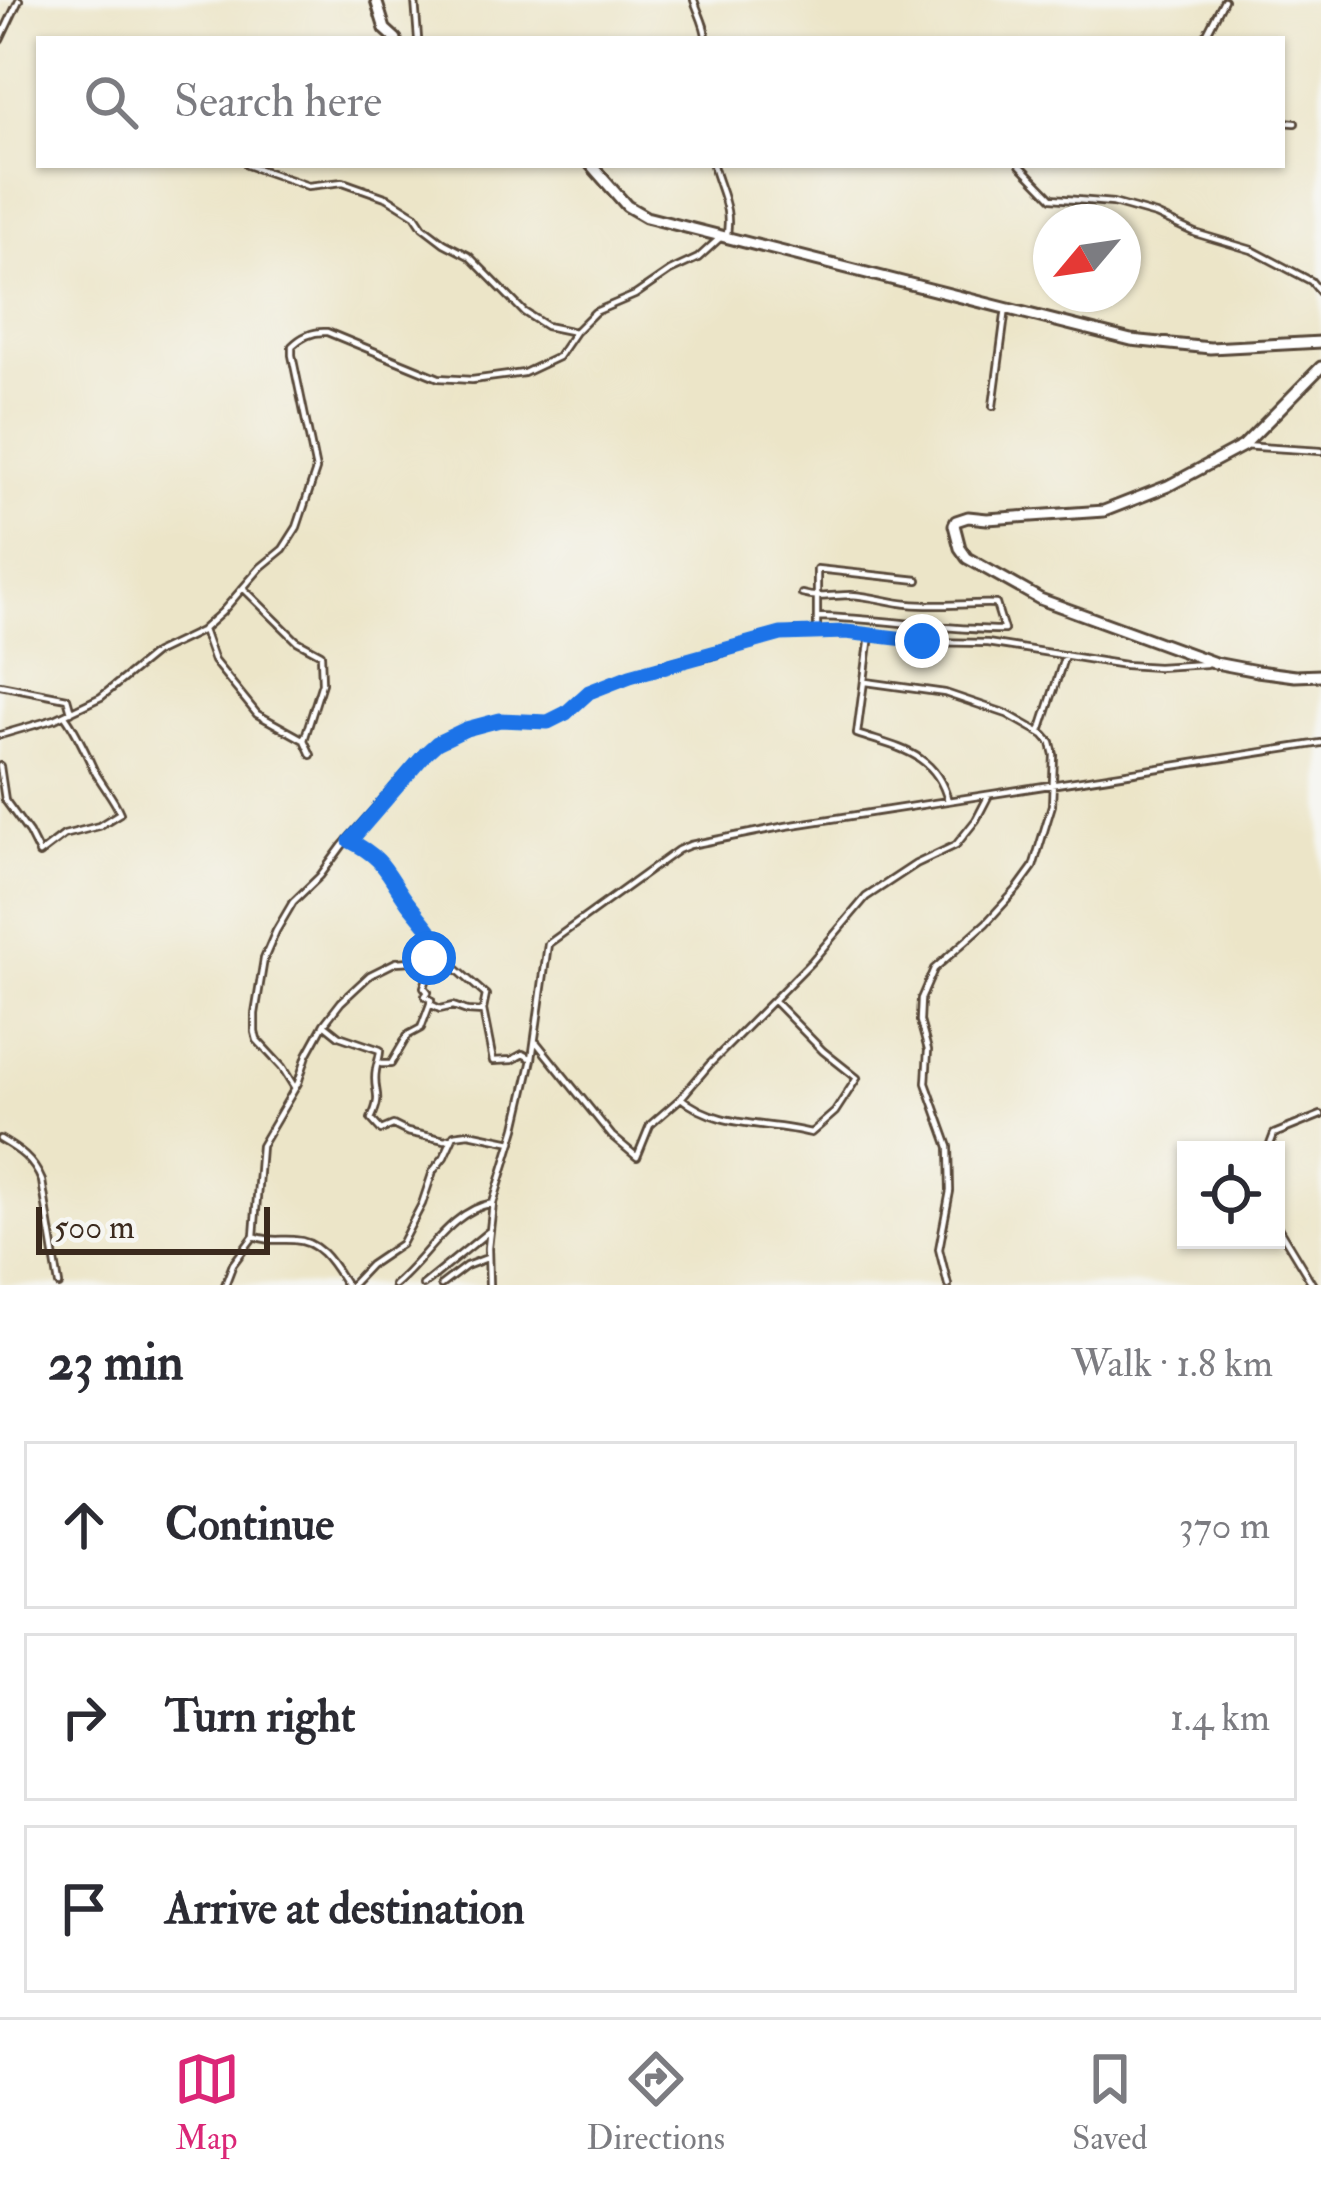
<!DOCTYPE html>
<meta charset="utf-8">
<style>
:root{--surface:#fff;--page:#f7f7f7;--text:#2b2b33;--muted:#7c7c81;--line:#e1e1e2;--accent:#db2777}
body{margin:0;font-family:"IM FELL Double Pica",serif;background:var(--page);color:var(--text)}
.controls{position:absolute;right:36px;bottom:36px;display:grid;overflow:hidden;border-radius:0px;box-shadow:0 3px 9px #0004}
.controls button{width:108px;height:108px;display:grid;place-items:center;padding:0;border:0;border-bottom:3px solid var(--line);background:var(--surface);color:var(--text);font:60px sans-serif}
.compass{position:absolute;left:1033px;top:204px;width:108px;height:108px;border-radius:50%;background:var(--surface);box-shadow:0 3px 9px #0004;rotate:241deg}
.scale{position:absolute;left:36px;bottom:30px;width:234px;box-sizing:border-box;padding-left:12px;border:6px solid #3b2a1e;border-top:0;font-size:33px;line-height:42px;white-space:nowrap;color:#3b2a1e;-webkit-text-stroke:9px #f6f6f2;paint-order:stroke}
.stop{position:absolute;width:36px;height:36px;margin:-27px;border:9px solid #1a73e8;border-radius:50%;background:#fff}
.stop.end{background:#1a73e8;border-color:#fff;box-shadow:0 3px 12px #0008}
.list{margin:0;padding:0;list-style:none}
h2{display:flex;justify-content:space-between;align-items:center;height:156px;margin:0;padding:0 48px;font-size:51px}
h2 small{font-size:39px;font-weight:400;color:var(--muted)}
.list li{display:grid;grid-template-columns:78px 1fr auto;gap:36px;align-items:center;box-sizing:border-box;height:168px;margin:0 24px 24px;padding:0 24px;border:3px solid var(--line);border-radius:0px}
.list b{display:block;font-size:45px;white-space:nowrap}
.list em{font-size:39px;font-style:normal;color:var(--muted)}
.icon{flex:none;width:66px;height:66px;fill:none;stroke:currentColor;stroke-width:2;stroke-linecap:round;stroke-linejoin:round}
.map{position:relative;flex:none;width:1321px;height:1285px;overflow:hidden}
.search{position:absolute;background:var(--surface);box-shadow:0 3px 9px #0004;left:36px;right:36px;top:36px;height:132px;display:flex;align-items:center;gap:30px;box-sizing:border-box;padding:0 42px;border-radius:0px;color:var(--muted);font-size:45px}
.sheet{height:732px;background:var(--surface)}
nav{display:flex;justify-content:space-around;align-items:center;box-sizing:border-box;height:168px;border-top:3px solid var(--line);background:var(--surface);font-size:33px;color:var(--muted)}
nav a{display:grid;justify-items:center;gap:6px}
nav .on{color:var(--accent)}
.map>svg:first-child{display:block}
.lines{fill:none;stroke-linecap:round;stroke-linejoin:round}
.street-casing{stroke:#564638;stroke-width:10}
.secondary-casing{stroke:#564638;stroke-width:15}
.street{stroke:#fff;stroke-width:4.5}
.secondary{stroke:#fff;stroke-width:9}
.route{stroke:#1a73e8;stroke-width:15}
</style>
<div class="map">
<svg width="1321" height="1285" viewBox="0 0 1321 1285">
<rect width="100%" height="100%" fill="#f6f6f2"/>
<filter id="ink" filterUnits="userSpaceOnUse"><feTurbulence type="fractalNoise" baseFrequency=".00833" numOctaves="2"/><feDisplacementMap in="SourceGraphic" scale="24" xChannelSelector="R" yChannelSelector="G"/><feConvolveMatrix kernelMatrix="1 2 1 2 8 2 1 2 1" color-interpolation-filters="sRGB"/></filter>
<filter id="wash" filterUnits="userSpaceOnUse"><feTurbulence type="fractalNoise" baseFrequency=".004" numOctaves="4" result="noise"/><feDisplacementMap in="SourceGraphic" scale="48" xChannelSelector="R" yChannelSelector="G"/><feGaussianBlur stdDeviation="2.7" result="paint"/><feColorMatrix in="noise" values="0 0 0 0 0 0 0 0 0 0 0 0 0 0 0 0 0 1.4 0 .05"/><feComposite in="paint" operator="in"/></filter>
<g filter="url(#wash)">
<rect width="100%" height="100%" fill="#ece5c8"/>
</g>
<g filter="url(#ink)">
<g class="lines">
<defs>
<path id="street" d="M 415,0 L 418,39
M 694,0 C 698,12 707,29 706,39
M 1204,39 L 1224,0
M 0,40 L 19,0
M 1282,122 L 1295,123
M 247,165 L 308,186 L 343,182 L 388,198 L 415,215 L 423,227 L 444,243 L 469,256 L 524,312 L 546,326 L 575,332
M 713,165 C 720,192 733,210 726,239
M 1020,165 L 1052,198 L 1113,203 L 1156,215 L 1195,233 L 1252,250 L 1311,281 L 1321,293
M 993,406 L 1006,308
M 1243,446 L 1321,451
M 243,588 L 297,641 L 321,654 L 322,683 L 304,740 L 311,755
M 802,594 C 819,599 834,595 851,595 C 871,596 889,602 908,604 C 938,607 967,603 996,604 L 1004,630 C 941,630 880,618 817,617
M 203,630 L 214,661 L 257,714 L 304,740
M 817,632 L 817,569 L 918,580
M 870,635 L 857,734 C 897,748 936,752 948,801
M 866,682 L 945,693 L 1007,714 L 1044,735 L 1051,743 L 1054,755 L 1052,805 L 1033,867 L 1017,889 L 986,923 L 934,969 L 921,999 L 920,1021 L 928,1050 L 926,1083 L 949,1147 L 950,1191 L 939,1249 L 948,1285
M 0,685 L 67,698 L 71,712
M 1041,729 L 1065,655
M 0,735 L 55,719 L 101,697 L 155,653 L 201,631 L 222,612 L 261,567 L 283,549 L 297,527 L 316,470 L 292,355 L 292,346 C 302,336 313,331 327,332 L 439,378 L 472,380 L 524,373 L 558,357 L 575,332 L 595,312 L 635,295 L 670,271 L 698,258 L 721,237
M 0,766 L 5,800 L 29,833 L 39,853
M 349,841 C 386,859 387,873 408,903 C 423,922 437,936 445,959
M 39,854 L 64,835 L 99,826 L 120,813 C 114,798 102,785 94,770 C 85,751 78,734 66,717
M 430,1004 L 431,1000 L 425,996 L 428,992 L 424,987 L 429,973 L 439,961
M 324,1024 L 339,1036 L 380,1050 C 380,1057 377,1063 376,1070 C 372,1093 384,1092 371,1119 L 381,1130 L 393,1125 L 407,1132 L 445,1140 L 451,1138
M 537,1043 L 612,1136 L 637,1157 L 650,1125 L 681,1098 L 709,1065 L 812,961 L 866,897 L 916,864 L 956,845 L 976,820 L 989,795
M 381,1064 L 391,1064 L 408,1035 L 421,1028 L 430,1004 L 440,1009 L 453,1006 L 467,1011 L 483,1012
M 295,1088 L 282,1067 L 257,1040 L 255,1032 L 255,1014 L 264,959 L 276,931 L 293,902 L 320,876 L 342,846 L 415,764 L 437,743 L 454,734 L 500,720 L 548,722 L 566,713 L 589,693 L 630,676 L 675,662 L 710,656 L 763,638 L 795,632 L 846,632 L 921,642 L 987,643 L 1125,665 L 1158,667 L 1206,664
M 681,1098 C 718,1129 767,1121 811,1133 L 835,1112 L 857,1078 L 823,1051 L 774,1001
M 0,1139 C 19,1150 33,1159 42,1181 L 59,1285
M 1268,1150 L 1274,1134 L 1321,1115
M 1276,1224 L 1313,1285
M 254,1236 C 269,1242 279,1239 294,1240 C 321,1241 333,1265 346,1285
M 225,1285 L 233,1264 L 254,1236 L 261,1146 L 298,1083 L 307,1055 L 324,1024 L 341,1002 L 370,975 L 396,962 L 445,959 L 486,995 L 483,1010 L 493,1061 L 512,1060 L 523,1054 L 532,1059
M 351,1285 L 370,1265 L 401,1244 L 422,1204 L 433,1171 L 444,1157 L 454,1135 L 469,1133 L 512,1142
M 394,1285 C 427,1258 449,1211 493,1203
M 423,1285 L 488,1232
M 441,1285 L 466,1266 L 487,1258
M 489,1285 L 488,1248 L 493,1203 L 516,1128 L 532,1059 L 548,944 L 678,850 L 690,845 L 786,826 L 1321,743"/>
<path id="secondary" d="M 376,0 L 385,29 L 396,39
M 591,165 L 627,206 L 646,217 L 1131,340 L 1210,348 L 1321,342
M 1321,367 L 1243,446 L 1168,486 L 1104,511 L 987,519 L 968,517 L 956,521 L 954,525 L 960,548 L 967,558 L 1040,599 L 1215,663 L 1257,671 L 1295,676 L 1321,675"/>
</defs>
<!-- street casing -->
<use href="#street" class="street-casing"/>
<!-- secondary casing -->
<use href="#secondary" class="secondary-casing"/>
<!-- street -->
<use href="#street" class="street"/>
<!-- secondary -->
<use href="#secondary" class="secondary"/>
</g>
</g>
<g class="lines" filter="url(#ink)">
<!-- route -->
<path class="route" d="M 429,958 L 446,959 C 437,936 423,922 408,903 C 386,873 386,859 350,841 L 426,753 L 437,743 L 466,729 L 500,720 L 548,722 L 566,713 L 589,692 L 630,676 L 781,634 L 846,632 L 922,641"/>
</g>
</svg>
<div class="controls">
<button><svg class="icon" aria-label="locate" viewBox="0 0 24 24"><circle cx="12" cy="12" r="6"/><path d="M12 2v4M12 18v4M2 12h4M18 12h4"/></svg></button>
</div>
<svg class="compass" viewBox="-18 -18 36 36"><path d="M0-13l5 13h-10z" fill="#e53935"/><path d="M0 13l5-13h-10z" fill="#7c7c81"/></svg>
<div class="scale">500 m</div>
<div class="stop" style="left:429px;top:958px"></div>
<div class="stop end" style="left:922px;top:641px"></div>
<div class="search"><svg class="icon" aria-label="search" viewBox="0 0 24 24"><circle cx="10" cy="10" r="6"/><path d="M15 15l6 6"/></svg>Search here</div>
</div>
<section class="sheet">
<h2>23 min<small>Walk · 1.8 km</small></h2>
<ul class="list">
<li><svg class="icon" aria-label="ahead" viewBox="0 0 24 24"><path d="M12 20V5M6 11l6-6 6 6"/></svg><div><b>Continue</b></div><em>370 m</em></li>
<li><svg class="icon" aria-label="right" viewBox="0 0 24 24"><path d="M7 20v-9h11M14 6l5 5-5 5"/></svg><div><b>Turn right</b></div><em>1.4 km</em></li>
<li><svg class="icon" aria-label="arrive" viewBox="0 0 24 24"><path d="M6 21V4h12l-3 4 3 4H6"/></svg><div><b>Arrive at destination</b></div></li>
</ul>
</section>
<nav>
<a class="on"><svg class="icon" aria-label="map" viewBox="0 0 24 24"><path d="M3 6l6-2 6 2 6-2v14l-6 2-6-2-6 2zM9 4v14M15 6v14"/></svg>Map</a>
<a><svg class="icon" aria-label="directions" viewBox="0 0 24 24"><path d="M12 3l9 9-9 9-9-9zM9 14v-3h6M13 9l2 2-2 2"/></svg>Directions</a>
<a><svg class="icon" aria-label="saved" viewBox="0 0 24 24"><path d="M7 4h10v16l-5-4-5 4z"/></svg>Saved</a>
</nav>
